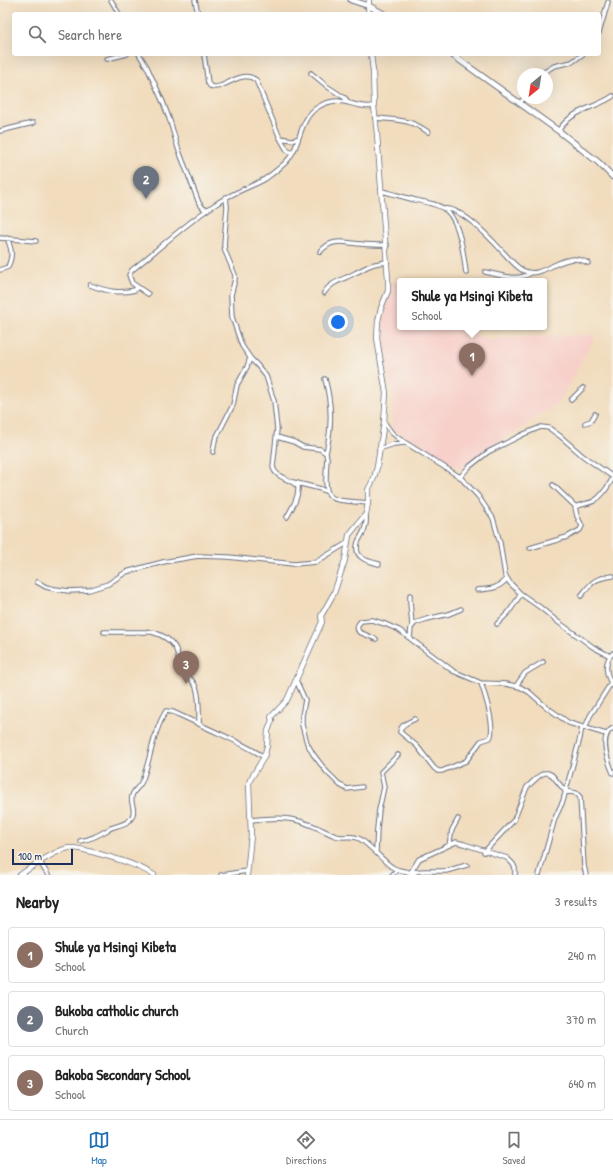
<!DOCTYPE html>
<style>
:root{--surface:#fff;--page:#f2f2f2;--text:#222;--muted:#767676;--line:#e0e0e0;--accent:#1f6fb2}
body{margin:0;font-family:"Patrick Hand",sans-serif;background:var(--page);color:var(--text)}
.compass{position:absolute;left:517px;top:68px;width:36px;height:36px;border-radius:50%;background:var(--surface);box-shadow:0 4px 16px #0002;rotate:210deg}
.scale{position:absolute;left:12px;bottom:10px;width:61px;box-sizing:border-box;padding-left:4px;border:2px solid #1b2f5e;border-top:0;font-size:11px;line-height:14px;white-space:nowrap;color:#1b2f5e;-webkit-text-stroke:3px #f7f3e8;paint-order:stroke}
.you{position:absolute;left:338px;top:322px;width:14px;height:14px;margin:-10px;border:3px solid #fff;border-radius:50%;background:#1a73e8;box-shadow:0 0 0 6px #1a73e833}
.badge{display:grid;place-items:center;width:26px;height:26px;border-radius:50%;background:var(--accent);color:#fff;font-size:13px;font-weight:700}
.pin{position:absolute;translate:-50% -33px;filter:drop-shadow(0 1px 2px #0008)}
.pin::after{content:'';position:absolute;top:21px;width:14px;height:12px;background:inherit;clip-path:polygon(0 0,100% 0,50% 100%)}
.popup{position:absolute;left:397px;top:278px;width:150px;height:52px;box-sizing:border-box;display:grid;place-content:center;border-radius:4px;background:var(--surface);filter:drop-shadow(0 1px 3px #0005);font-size:13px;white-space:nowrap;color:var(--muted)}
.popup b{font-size:15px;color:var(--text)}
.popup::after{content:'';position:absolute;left:50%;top:100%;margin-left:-8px;border:8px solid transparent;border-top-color:var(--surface)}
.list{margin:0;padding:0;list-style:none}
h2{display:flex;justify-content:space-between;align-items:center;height:52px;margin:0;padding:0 16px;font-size:17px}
h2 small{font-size:13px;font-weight:400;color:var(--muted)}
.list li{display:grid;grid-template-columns:26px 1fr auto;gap:12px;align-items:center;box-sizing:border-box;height:56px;margin:0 8px 8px;padding:0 8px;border:1px solid var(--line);border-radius:4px}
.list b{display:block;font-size:15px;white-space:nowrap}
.list p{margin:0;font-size:13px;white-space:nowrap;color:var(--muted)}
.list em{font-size:13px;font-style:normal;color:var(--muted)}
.icon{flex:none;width:22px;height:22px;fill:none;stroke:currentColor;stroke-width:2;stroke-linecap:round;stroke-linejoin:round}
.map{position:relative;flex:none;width:613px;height:875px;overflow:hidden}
.search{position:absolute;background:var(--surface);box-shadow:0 4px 16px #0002;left:12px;right:12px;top:12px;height:44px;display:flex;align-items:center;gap:10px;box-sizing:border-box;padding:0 14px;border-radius:4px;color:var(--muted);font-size:15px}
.sheet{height:244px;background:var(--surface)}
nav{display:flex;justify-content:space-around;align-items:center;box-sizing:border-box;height:56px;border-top:1px solid var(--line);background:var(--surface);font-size:11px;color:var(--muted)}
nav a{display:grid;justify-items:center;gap:2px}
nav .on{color:var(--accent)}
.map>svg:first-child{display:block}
.built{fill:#f7d0ca}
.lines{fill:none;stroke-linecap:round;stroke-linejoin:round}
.minor-casing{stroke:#666c7f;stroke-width:5.5}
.tertiary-casing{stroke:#666c7f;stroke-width:6}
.secondary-casing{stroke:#666c7f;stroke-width:7}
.minor{stroke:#fff;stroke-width:3.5}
.tertiary{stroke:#fff;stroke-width:4.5}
.secondary{stroke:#fff;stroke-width:5}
</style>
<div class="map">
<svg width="613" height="875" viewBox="0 0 613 875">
<rect width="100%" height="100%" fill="#f7f3e8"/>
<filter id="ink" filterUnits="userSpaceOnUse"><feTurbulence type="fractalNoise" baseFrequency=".025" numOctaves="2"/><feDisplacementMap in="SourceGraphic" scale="8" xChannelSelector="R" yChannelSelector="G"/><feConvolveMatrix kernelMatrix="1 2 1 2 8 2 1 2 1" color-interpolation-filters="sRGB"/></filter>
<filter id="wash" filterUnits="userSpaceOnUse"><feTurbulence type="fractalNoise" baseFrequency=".012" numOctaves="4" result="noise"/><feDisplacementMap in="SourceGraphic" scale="16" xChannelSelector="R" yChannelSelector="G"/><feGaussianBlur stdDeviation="0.9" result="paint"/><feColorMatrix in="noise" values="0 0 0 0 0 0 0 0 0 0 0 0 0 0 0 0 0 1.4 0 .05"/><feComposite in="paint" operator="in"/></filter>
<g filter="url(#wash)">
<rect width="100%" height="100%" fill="#f1dcbd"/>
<!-- built -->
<path class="built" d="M 391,282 L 400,282 L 400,327 L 463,327 L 487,340 L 517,337 L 596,335 L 558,403 L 461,468 L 392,430 L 393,396 L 383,358 L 383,319 L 387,301 L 393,295 Z"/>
</g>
<g filter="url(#ink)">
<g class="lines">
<defs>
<path id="minor" d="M 111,0 L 119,14
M 195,0 L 198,14
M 599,33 L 608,2
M 139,54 L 147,67 L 163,102 L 170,121 L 178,148 L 199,203 L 204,209 L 208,209
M 204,54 L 208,83 L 210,86 C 224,92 239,68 256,80 L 280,138 L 287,150 L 292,153
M 107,59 L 127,54
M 311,73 L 328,87 L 345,98 L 348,102
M 541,74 L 554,66 L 572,62 L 583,54
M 520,103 L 524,98
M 375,118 C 397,120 410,119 428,132
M 0,131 L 33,123
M 558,131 C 563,124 569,118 576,114 C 588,107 602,104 613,96
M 280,138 L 292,140 L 297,139
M 382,191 C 393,194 404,197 415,200 C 425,202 439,204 447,211 C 460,223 464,256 466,273
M 226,197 L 227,207 L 224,245 L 225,251 L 235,275 L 235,279 L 231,295 L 232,317 L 242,346 L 251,359 L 257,365 L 266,376 L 274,401 L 277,429 L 273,467 C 276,479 291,478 298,487 C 299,497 292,508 287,517
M 444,209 C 460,206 492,240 502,251 C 509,258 514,265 522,270 C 540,280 555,259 574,259 C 579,259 584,261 588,263
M 0,238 L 36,241
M 320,252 C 332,237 345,243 361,244 C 370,245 378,245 387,245
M 0,270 L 8,267 C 13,255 12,250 7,238
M 485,272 C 501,275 516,282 531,273
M 90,285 C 106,291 119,294 135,290 L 137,287
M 324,293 C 330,282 345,279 355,273 C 360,271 364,268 369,266 C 375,263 381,263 387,262
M 148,294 L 132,283 L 129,275 L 132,270 C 160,248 186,223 216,204 C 231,193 249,188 265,179 C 272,174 280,168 286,162 C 301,148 298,119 318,107 C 342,92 353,110 374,106
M 325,379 C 332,405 332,426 326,453
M 571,400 L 583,388
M 384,422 L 392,433 L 398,438 L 460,477 L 478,496 L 493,518 L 500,543 L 505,575 L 510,583 L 521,594 L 541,608 L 558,622 L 582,639 L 593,647 L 610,656
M 585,423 L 591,421 L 595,414
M 277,437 L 294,442 L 303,447 L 320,449 L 326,453 L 327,458 C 324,504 325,499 368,503
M 379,449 L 394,444 L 405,443
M 213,452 L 215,440 L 233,405 L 237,385 L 247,367 L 250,358
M 460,477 L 469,467 L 488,452 L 524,434 L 541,427 L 549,428 L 560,436 L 583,456 L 613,477
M 293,482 L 321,489 L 327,492
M 553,485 L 576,507
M 366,514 C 366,519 367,523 365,527 C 364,533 360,537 358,542 C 353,558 367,561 379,564
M 530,548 L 567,537 L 580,530 L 582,526 L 577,516 L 575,507 C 581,504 588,504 594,501 C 603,496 608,486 613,478
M 37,582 L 46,587 L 55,589 L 69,591 L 89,590 L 108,584 L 126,572 L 163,562 L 198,556 L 228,557 L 294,564 L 316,562 L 347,543
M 477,590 C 490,589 498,589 507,579
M 410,595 L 410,602 L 412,625
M 581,596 C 593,581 593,579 613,576
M 497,624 L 509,612 L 521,594
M 104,632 L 152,632 C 163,635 173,641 177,652 C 178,656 178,660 180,664 C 183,673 192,678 196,687 C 200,698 199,712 199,724 C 221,735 243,743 264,757
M 410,638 L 411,628 L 415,623 L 427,619 L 449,614 L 461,609
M 376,639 L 359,632 C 356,628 358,624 361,621 L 372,620 L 385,624 L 399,630 L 453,671 L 481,683 L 506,684 L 520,687 L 529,692 L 545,706 L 569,723 L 606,734
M 613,653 C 603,662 606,676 613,686
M 296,680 L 305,700 L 302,716 L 302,725 L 307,743 L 313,754 L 326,771 L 340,785 L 347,789 L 362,787
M 516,686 L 525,673 L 543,662
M 415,719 C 409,722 401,724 400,732 L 417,746 L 434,768 L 438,771 L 442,771 L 466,761 L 481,741 L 490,738 C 496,727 485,695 481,683
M 585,728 L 590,716 L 613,680
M 613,728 C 598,736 608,761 613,773
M 251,820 C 270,818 289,816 308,824 C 318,827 327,833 336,836 C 345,839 352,834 360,839 C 372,847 381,859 392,867 C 399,872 408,870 415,875
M 80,841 C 93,839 100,834 111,828 C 118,825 131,824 133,814 C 135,808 130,802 132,796 C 133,790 140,787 142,781 C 151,758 153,732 166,711 L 173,712 L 199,724
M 449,845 L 452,830 L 458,819
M 376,852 L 377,829 L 379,810 L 384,787 L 381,772 L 398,755
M 484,852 L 514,820 L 527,787 L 539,776 L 544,773 L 548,773 L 552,775 L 565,791 L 576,793 L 580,797 L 584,866 L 586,875
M 40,862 L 48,875
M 411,872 L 419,859 L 456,842 L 464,844 L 507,858 L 513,864 L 515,868 L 515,875
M 411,872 L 425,871 L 446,871 L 467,865
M 221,875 L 247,871
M 392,875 L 397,870
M 539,875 L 555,818 L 563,801 L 580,738 L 582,727"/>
<path id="tertiary" d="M 368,14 L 369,0
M 20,875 C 30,868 58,849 69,848 C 78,847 88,851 96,853 C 117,859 136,864 154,875
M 247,875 L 251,835 L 249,784 L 250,780 L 264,757 L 267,746 L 268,731 L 272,720 L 271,717 L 287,700 L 322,622 L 321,616 L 334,593 L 345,560 L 349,535 L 366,514 L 368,503 L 368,490 L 374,478 L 377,467 L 384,422 L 386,393 L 379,351 L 377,338 L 378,321 L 381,308 L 388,291 L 388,279 L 377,134 L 374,106 L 373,71 L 371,54"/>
<path id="secondary" d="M 351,0 L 369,6 L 384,14
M 451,54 L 560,132 L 598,162 L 613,177"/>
</defs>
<!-- minor casing -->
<use href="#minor" class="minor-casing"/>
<!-- tertiary casing -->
<use href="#tertiary" class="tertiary-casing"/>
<!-- secondary casing -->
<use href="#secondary" class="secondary-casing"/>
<!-- minor -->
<use href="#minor" class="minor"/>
<!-- tertiary -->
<use href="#tertiary" class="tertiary"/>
<!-- secondary -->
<use href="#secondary" class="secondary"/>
</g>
</g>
</svg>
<svg class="compass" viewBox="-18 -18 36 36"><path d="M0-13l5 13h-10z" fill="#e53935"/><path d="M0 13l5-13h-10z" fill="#767676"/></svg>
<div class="scale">100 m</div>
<div class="you"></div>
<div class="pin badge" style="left:472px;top:376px;background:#8d6e63">1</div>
<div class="popup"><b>Shule ya Msingi Kibeta</b>School</div>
<div class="pin badge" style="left:146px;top:199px;background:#6b7280">2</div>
<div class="pin badge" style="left:186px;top:684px;background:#8d6e63">3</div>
<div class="search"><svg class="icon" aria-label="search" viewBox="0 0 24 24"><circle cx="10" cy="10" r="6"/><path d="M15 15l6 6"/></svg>Search here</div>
</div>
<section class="sheet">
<h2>Nearby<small>3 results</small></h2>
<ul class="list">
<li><span class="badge" style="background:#8d6e63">1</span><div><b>Shule ya Msingi Kibeta</b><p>School</p></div><em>240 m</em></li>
<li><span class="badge" style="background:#6b7280">2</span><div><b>Bukoba catholic church</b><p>Church</p></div><em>370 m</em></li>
<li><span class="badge" style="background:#8d6e63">3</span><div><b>Bakoba Secondary School</b><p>School</p></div><em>640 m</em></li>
</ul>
</section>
<nav>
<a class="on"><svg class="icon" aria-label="map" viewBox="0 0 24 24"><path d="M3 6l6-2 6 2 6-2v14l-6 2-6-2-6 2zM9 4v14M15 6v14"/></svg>Map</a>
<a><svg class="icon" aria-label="directions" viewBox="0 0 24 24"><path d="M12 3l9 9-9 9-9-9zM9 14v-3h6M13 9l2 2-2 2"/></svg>Directions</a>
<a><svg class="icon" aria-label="saved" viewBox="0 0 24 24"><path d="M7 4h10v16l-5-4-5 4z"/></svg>Saved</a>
</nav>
